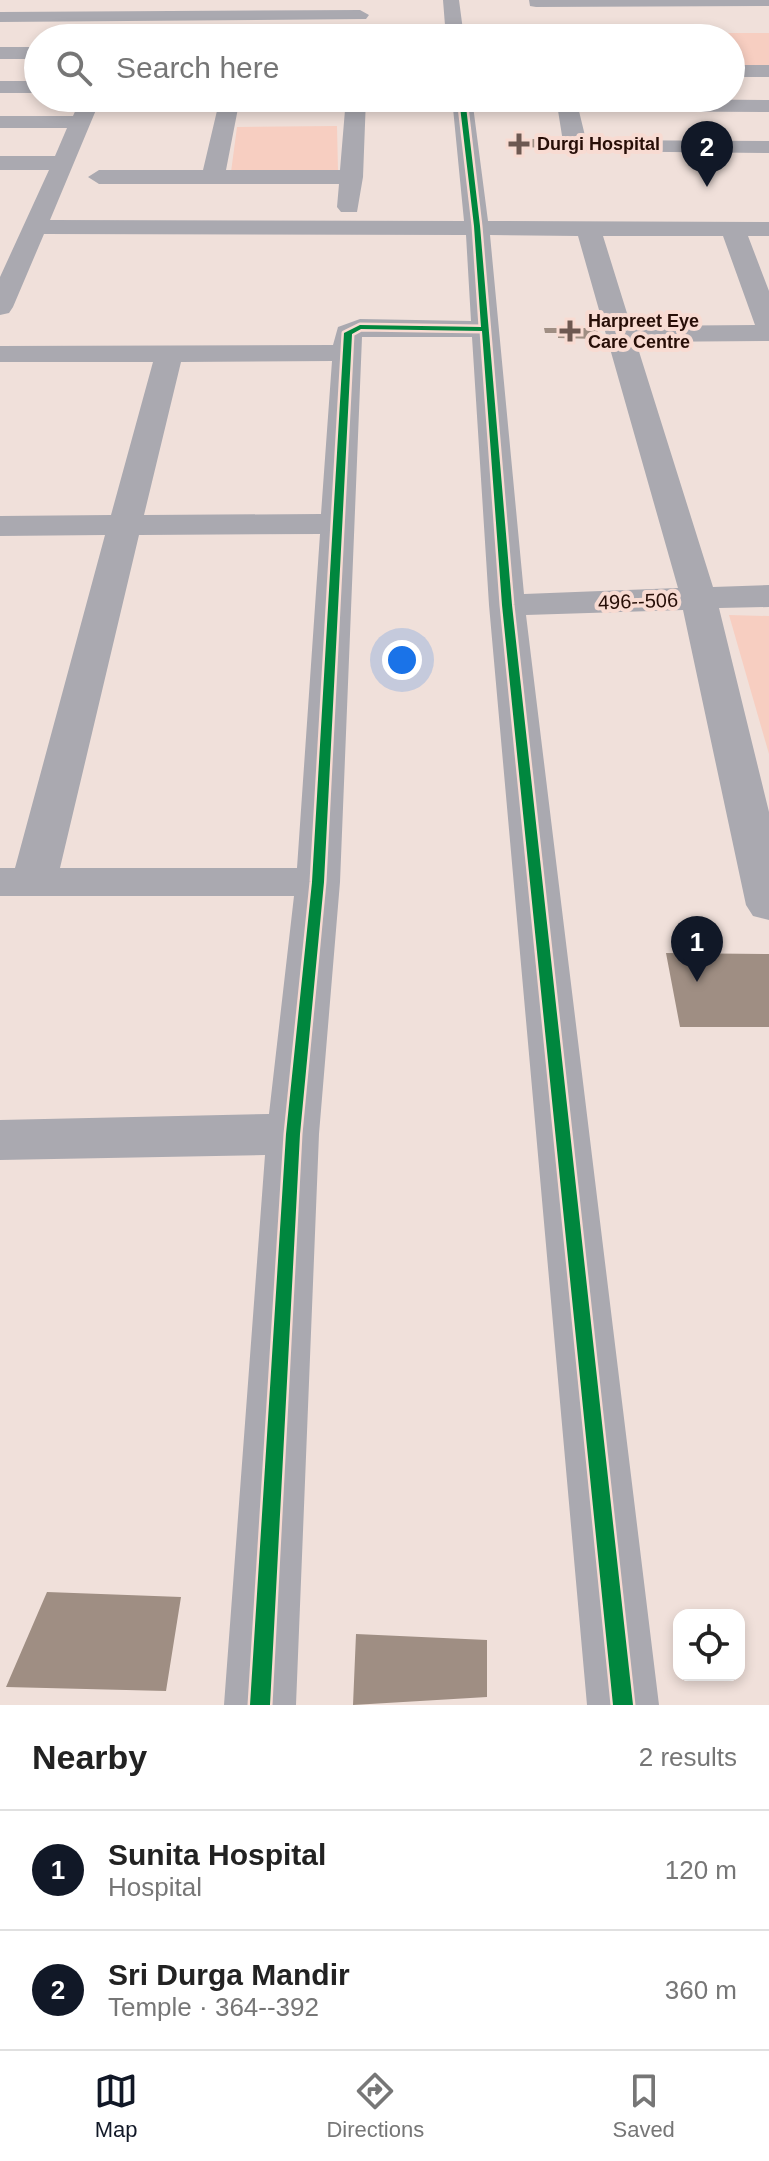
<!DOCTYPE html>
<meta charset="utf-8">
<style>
:root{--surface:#fff;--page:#f6f6f6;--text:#222;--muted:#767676;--line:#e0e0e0;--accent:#111827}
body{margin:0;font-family:Helvetica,sans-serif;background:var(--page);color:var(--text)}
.controls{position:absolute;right:24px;bottom:24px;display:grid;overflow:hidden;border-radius:16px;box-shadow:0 4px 12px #0003}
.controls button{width:72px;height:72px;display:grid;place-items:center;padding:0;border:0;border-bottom:2px solid var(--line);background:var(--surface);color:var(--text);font:40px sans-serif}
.you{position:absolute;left:402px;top:660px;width:28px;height:28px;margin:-20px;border:6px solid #fff;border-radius:50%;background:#1a73e8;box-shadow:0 0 0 12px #1a73e833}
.badge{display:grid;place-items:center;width:52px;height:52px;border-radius:50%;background:var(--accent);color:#fff;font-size:26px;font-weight:700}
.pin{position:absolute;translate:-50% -66px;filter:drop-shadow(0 2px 4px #0008)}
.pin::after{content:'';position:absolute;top:42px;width:28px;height:24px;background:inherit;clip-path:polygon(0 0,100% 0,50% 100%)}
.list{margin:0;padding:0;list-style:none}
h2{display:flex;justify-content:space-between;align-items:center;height:104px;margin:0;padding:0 32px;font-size:34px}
h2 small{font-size:26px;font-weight:400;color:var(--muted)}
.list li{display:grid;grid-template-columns:52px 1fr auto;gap:24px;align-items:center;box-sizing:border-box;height:120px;padding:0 32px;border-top:2px solid var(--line)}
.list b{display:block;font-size:30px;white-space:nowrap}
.list p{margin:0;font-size:26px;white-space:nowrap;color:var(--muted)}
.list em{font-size:26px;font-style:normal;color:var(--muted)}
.icon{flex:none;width:44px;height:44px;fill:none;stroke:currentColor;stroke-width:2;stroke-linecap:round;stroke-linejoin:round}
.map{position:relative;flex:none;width:769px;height:1705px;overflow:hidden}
.search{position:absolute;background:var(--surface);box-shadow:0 4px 12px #0003;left:24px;right:24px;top:24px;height:88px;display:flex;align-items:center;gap:20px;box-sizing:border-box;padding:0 28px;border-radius:44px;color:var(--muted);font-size:30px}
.sheet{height:344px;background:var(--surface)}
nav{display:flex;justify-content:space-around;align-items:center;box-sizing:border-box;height:112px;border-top:2px solid var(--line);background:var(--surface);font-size:22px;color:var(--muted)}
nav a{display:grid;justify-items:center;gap:4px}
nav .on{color:var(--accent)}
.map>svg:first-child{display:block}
.green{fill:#f7cec1}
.building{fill:#9f8e83}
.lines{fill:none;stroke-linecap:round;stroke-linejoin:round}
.minor{fill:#aaa9b0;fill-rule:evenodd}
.cycleway-casing{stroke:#f8dbd2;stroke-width:5}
.cycleway{fill:#00873e;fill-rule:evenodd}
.poi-dot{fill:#6d5851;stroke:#f8dbd2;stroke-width:3}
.labels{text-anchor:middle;stroke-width:8;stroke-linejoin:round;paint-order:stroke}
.far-poi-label{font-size:18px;font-weight:bold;fill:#270e07;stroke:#f8dbd2;text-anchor:start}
.street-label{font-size:20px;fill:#270e07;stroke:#f8dbd2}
</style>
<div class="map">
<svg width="769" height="1705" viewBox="0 0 769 1705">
<rect width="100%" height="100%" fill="#f0e0da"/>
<!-- green -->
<path class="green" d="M 571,33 L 769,33 L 769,65 L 731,65 L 731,38 L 573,38 Z
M 337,126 L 338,171 L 231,172 L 237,127 Z
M 729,615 L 769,616 L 769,754 Z"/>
<!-- building -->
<path class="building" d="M 510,139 L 559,139 L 561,148 L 510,147 Z
M 544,328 L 597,328 L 599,339 L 558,338 L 558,333 L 545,333 Z
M 666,953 L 769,954 L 769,1027 L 680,1027 Z
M 47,1592 L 181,1597 L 166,1691 L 6,1687 Z
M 356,1634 L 487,1640 L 487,1697 L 353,1705 Z"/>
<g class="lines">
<!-- minor -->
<path class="minor" d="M 443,0 L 459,0 L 464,38 L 446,38 Z
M 529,0 L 769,0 L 769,6 L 536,7 L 530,6 Z
M 360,10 L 369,15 L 366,19 L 0,22 L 0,12 Z
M 0,47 L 38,47 L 38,59 L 0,59 Z
M 731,65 L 769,65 L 769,77 L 731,77 Z
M 0,81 L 38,81 L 38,93 L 0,93 Z
M 81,98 L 101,98 L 50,220 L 464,221 L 452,98 L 472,98 L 488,221 L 769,222 L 769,236 L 748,236 L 769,291 L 769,341 L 636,342 L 713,587 L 769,585 L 769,607 L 719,608 L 769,812 L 769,920 L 753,916 L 746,905 L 683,610 L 526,615 L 659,1705 L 587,1705 L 489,605 L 472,337 L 362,337 L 340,882 L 319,1134 L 296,1705 L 224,1705 L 265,1155 L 0,1160 L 0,1120 L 269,1114 L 294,896 L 0,896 L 0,868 L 15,868 L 105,535 L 0,536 L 0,516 L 111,515 L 153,362 L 0,362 L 0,346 L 333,345 L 338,327 L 360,319 L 471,321 L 466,235 L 44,234 L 13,307 L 9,313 L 0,315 L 0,277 L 49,170 L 0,170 L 0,156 L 55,156 L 67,128 L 0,128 L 0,116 L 73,116 ZM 490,235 L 578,236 L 678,588 L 524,594 ZM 603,236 L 723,236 L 755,325 L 631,326 ZM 332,361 L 321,514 L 144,515 L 181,362 ZM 320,534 L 297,868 L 60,868 L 139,535 Z
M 220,98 L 240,98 L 226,170 L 340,170 L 346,98 L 366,98 L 363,177 L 357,212 L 341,212 L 337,207 L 339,184 L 99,184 L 88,177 L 99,170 L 203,170 Z
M 556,98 L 769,100 L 769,112 L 579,111 L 586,140 L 769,141 L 769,153 L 575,151 L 563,142 Z"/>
<defs>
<path id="cycleway" d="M 459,98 L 465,98 L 480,226 L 512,605 L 633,1705 L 613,1705 L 502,605 L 482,331 L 361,329 L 352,334 L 324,882 L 300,1134 L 270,1705 L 250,1705 L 286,1134 L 312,882 L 344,333 L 360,325 L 481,327 L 474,226 Z"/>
</defs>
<!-- cycleway casing -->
<use href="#cycleway" class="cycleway-casing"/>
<!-- cycleway -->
<use href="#cycleway" class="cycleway"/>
</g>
<!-- markers -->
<g class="poi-dot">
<path d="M515 132h8v8h8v8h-8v8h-8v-8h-8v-8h8z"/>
<path d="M566 319h8v8h8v8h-8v8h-8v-8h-8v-8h8z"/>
</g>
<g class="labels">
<!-- far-poi labels -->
<g class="far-poi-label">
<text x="537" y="150">Durgi Hospital</text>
<text x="588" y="327">Harpreet Eye<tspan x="588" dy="21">Care Centre</tspan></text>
</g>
<!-- street labels -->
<g class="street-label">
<text transform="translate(638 601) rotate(-2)" y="7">496--506</text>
</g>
</g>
</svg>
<div class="controls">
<button><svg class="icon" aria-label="locate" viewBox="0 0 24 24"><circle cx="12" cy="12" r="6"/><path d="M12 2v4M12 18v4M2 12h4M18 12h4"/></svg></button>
</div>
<div class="you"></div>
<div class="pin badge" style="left:697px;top:982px">1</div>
<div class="pin badge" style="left:707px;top:187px">2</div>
<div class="search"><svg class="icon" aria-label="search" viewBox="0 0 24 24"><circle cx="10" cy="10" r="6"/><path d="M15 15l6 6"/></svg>Search here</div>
</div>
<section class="sheet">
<h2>Nearby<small>2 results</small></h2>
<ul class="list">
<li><span class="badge">1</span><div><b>Sunita Hospital</b><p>Hospital</p></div><em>120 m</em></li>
<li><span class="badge">2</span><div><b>Sri Durga Mandir</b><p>Temple · 364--392</p></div><em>360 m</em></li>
</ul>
</section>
<nav>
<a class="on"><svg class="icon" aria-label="map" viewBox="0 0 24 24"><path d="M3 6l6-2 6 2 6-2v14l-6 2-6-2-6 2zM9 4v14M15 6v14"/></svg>Map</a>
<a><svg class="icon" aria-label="directions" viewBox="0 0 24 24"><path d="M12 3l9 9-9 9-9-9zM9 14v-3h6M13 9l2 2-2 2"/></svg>Directions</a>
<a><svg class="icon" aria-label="saved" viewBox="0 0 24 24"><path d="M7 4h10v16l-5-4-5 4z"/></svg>Saved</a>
</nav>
